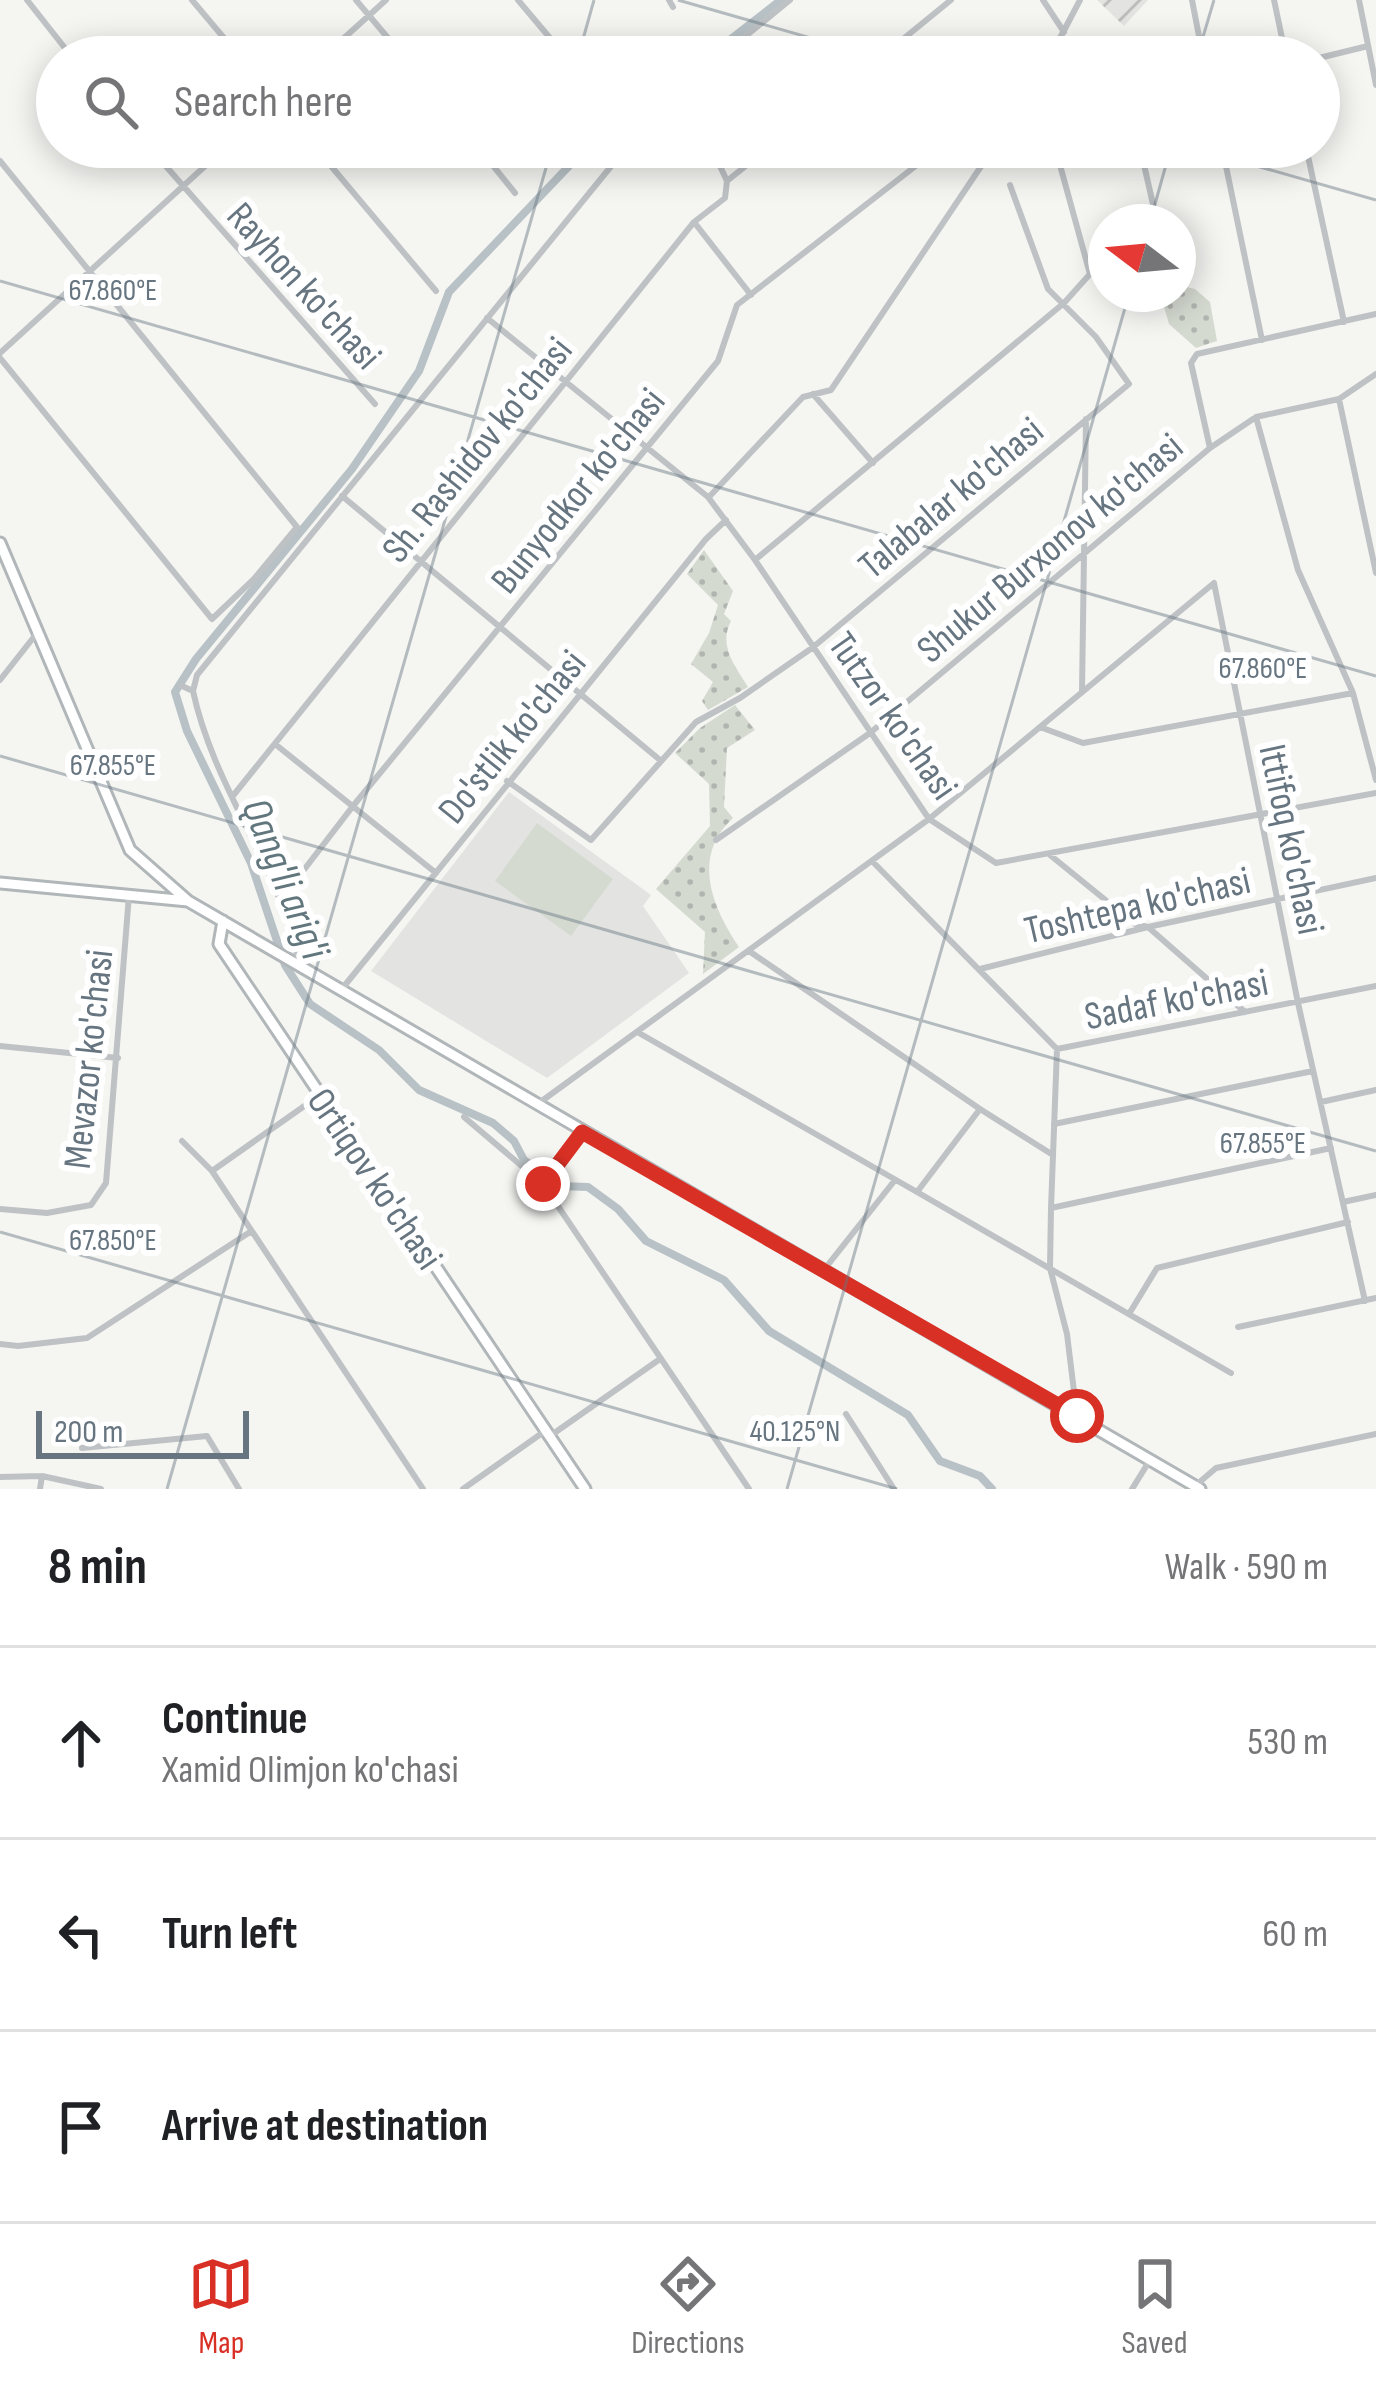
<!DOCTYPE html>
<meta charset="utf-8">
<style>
:root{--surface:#fff;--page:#f6f6f6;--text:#202124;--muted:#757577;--line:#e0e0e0;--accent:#d93025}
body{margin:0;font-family:"Sofia Sans Condensed",sans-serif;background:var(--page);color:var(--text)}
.compass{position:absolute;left:1088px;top:204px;width:108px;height:108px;border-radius:50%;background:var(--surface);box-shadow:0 6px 30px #0003;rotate:286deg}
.scale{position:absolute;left:36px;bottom:30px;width:213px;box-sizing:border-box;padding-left:12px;border:6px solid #667580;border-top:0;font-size:33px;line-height:42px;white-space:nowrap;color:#667580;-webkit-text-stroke:9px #fff;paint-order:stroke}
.stop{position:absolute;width:36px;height:36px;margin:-27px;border:9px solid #d93025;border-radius:50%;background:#fff}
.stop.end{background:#d93025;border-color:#fff;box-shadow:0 3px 12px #0008}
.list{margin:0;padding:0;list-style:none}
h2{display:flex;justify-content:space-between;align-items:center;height:156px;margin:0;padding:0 48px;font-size:51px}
h2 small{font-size:39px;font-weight:400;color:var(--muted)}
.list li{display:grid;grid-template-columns:78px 1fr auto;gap:36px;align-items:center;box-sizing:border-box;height:192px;padding:0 48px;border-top:3px solid var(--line)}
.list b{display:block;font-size:45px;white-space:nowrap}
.list p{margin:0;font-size:39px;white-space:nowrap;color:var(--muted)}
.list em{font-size:39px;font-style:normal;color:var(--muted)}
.icon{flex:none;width:66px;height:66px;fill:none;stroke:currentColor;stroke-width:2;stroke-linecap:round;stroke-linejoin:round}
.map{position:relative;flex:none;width:1376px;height:1489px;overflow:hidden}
.search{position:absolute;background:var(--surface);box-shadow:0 6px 30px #0003;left:36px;right:36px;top:36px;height:132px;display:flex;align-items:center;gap:30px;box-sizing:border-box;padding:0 42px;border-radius:66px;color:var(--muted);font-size:45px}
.sheet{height:732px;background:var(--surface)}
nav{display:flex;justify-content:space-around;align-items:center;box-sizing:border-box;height:168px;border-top:3px solid var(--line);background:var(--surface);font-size:33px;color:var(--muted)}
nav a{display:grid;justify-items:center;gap:6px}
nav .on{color:var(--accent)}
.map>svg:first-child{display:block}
.built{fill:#e3e4e2}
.industrial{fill:url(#industrial-furrows)}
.grass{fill:url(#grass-dots)}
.pitch{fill:#d5dad1}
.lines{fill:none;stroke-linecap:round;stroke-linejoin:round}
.canal{stroke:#b8c2c6;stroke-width:8}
.secondary-casing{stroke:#b1b6b9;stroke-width:15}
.street{stroke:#bec2c5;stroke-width:6}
.secondary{stroke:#fff;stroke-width:9}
.route{stroke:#d93025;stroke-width:15}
.ticks{fill:none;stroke:#667580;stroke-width:3;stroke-opacity:0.45}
.labels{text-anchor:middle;stroke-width:12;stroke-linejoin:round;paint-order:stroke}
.street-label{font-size:39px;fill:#667580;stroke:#fff}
.water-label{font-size:42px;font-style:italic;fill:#62777d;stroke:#fff}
.ticks-label{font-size:30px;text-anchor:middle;fill:#667580;stroke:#fff;stroke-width:12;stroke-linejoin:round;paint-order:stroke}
</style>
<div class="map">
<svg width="1376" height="1489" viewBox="0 0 1376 1489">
<defs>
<pattern id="industrial-furrows" width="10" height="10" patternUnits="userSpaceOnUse" patternTransform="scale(3)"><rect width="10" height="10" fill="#e3e4e2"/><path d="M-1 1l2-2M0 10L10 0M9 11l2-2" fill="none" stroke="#bcbdbc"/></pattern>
<pattern id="grass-dots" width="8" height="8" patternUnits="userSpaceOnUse" patternTransform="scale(3)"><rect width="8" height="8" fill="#d5dad1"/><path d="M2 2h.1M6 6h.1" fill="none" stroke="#b1b5af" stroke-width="1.8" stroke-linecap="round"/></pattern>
</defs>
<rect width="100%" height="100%" fill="#f5f5f2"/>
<!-- built -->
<path class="built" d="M 509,792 L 651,895 L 643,906 L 689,973 L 547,1078 L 371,971 Z"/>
<!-- industrial -->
<path class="industrial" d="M 1097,0 L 1148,0 L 1124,26 Z"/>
<!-- grass -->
<path class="grass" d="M 1183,286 L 1195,289 L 1210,302 L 1217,341 L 1196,348 L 1169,324 L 1162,300 L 1166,294 L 1178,294 L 1178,287 Z
M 704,550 L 733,591 L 724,614 L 731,621 C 718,646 735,666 748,687 L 708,710 L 702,701 L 713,682 L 691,664 L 709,633 L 718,605 L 687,574 Z
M 735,705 L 755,730 L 727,748 L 724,807 L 733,818 C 691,856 712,907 739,947 L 703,974 L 705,932 L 656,889 L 710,826 L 709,784 L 675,753 L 700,728 Z"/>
<!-- pitch -->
<path class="pitch" d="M 537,823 L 613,879 L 571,936 L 495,881 Z"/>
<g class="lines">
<!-- canal -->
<path class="canal" d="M 708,57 L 781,0
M 593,147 L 570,165 L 449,292 L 419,371 L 352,469 L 196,659 L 175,692 L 187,731 L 251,863 L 285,965 L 310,1004 L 379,1050 L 419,1090 L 493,1123 L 514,1141 L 524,1160 L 560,1186 L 588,1187 L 618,1209 L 646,1241 L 724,1280 L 769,1331 L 908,1415 L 940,1461 L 980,1476 L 992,1489"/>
<defs>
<path id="secondary" d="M 0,543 L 130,850 L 188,901
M 0,883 L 188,901 L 1200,1489
M 223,921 L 219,944 L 585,1489"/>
</defs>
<!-- secondary casing -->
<use href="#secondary" class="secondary-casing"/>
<!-- street -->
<path class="street" d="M 27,0 L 72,57
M 192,0 L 240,57
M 356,0 L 404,57
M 518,0 L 566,57
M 669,0 L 673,7
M 1043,0 L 1064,32
M 1192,0 L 1203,57
M 1274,0 L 1286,57
M 1359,0 L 1376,85
M 323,57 L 386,0
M 720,57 L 790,0
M 881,57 L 951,0
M 1050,57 L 1080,0
M 1319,58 L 1368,46
M 149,147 L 375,404
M 315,147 L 436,291
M 478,147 L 515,193
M 711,147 L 727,181
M 1140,147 L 1157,222
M 1222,147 L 1262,340
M 1306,147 L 1344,322
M 0,161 L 297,527 L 254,579 L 212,619 L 0,358
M 694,222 L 751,295
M 487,318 L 708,497 L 755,560 L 929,819 L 996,863 L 1376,793
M 0,353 L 226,147
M 813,394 L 873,463
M 1339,399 L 1376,573
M 1256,417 L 1298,570 L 1353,693 L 1376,780
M 1210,448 L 1191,363 L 1197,354 L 1376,314
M 342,496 L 660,760
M 709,497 L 803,397 L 831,390 L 994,147
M 755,560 L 1064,303 L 1090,274 L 1055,147
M 0,680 L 37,633
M 182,686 L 193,691 C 209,766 252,830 280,900 C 288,920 293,942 300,963
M 193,691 L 197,675 L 617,159 L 622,147
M 1082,691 L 1086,419
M 1040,727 L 1083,743 L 1353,693
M 275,744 L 436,873
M 507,781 L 591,840 L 696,722 L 740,698 L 812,648 L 1129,384 L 1096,337 L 1048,289 L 1010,185
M 232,797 L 694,222 L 725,198 L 727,181 L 769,147
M 716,840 L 870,733 L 1210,448 L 1256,417 L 1339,399 L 1376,374
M 1050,855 L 1135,924 L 1148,927 L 1245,1012
M 872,861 L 1057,1049 L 1051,1208
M 280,901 L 353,806 L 718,361 L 737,305 L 940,147
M 749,951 L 980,1109 L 917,1192 L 1231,1373
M 980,969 L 1148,927 L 1376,878
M 341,990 L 706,539 L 726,520
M 639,1033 L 917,1192
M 0,1046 L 118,1058
M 1057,1049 L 1376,986
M 1321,1102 L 1376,1090
M 539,1103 L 929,819 L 1214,583 L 1298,1003 L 1365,1301
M 980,1109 L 1053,1155
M 464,1117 L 543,1184 L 749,1489
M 1054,1124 L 1313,1071
M 182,1141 L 212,1171 L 423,1489
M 212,1171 L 320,1095
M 543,1184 L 582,1132
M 1343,1202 L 1376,1195
M 0,1209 L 47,1213 L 91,1205 L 106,1183 L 129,895
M 823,1271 L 895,1180
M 1129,1314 L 1157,1268 L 1348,1222
M 1238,1327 L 1376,1298
M 0,1344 L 18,1346 L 87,1338 L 250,1232
M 846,1414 L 894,1489
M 1077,1416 L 1067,1334 L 1050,1268 L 1051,1208 L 1331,1148
M 550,1436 L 660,1359
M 82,1448 L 207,1436 L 239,1489
M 0,1477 L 42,1476 L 101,1489
M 1195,1486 L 1216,1468 L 1376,1434
M 40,1489 L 42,1476
M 463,1489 L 545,1431
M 1132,1489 L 1150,1460"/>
<!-- secondary -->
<use href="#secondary" class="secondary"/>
</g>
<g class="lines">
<!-- route -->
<path class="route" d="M 543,1184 L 582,1132 L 1077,1416"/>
</g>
<!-- ticks -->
<path class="ticks" d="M 678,0 L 877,57M 578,57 L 594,0M 1197,57 L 1214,0M 1190,147 L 1376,200M 1150,222 L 1171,147M 0,281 L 1376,676M 0,756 L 1376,1151M 0,1232 L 897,1489M 167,1489 L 552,147M 787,1489 L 1129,294"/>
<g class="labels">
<!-- street labels -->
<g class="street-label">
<text transform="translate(305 285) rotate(48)" y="14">Rayhon ko'chasi</text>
<text transform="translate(476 449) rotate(-51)" y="14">Sh. Rashidov ko'chasi</text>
<text transform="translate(577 490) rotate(-51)" y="14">Bunyodkor ko'chasi</text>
<text transform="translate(950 497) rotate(-40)" y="14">Talabalar ko'chasi</text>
<text transform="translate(1049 547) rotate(-40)" y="14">Shukur Burxonov ko'chasi</text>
<text transform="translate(894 715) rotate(55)" y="14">Tutzor ko'chasi</text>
<text transform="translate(511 736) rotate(-51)" y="14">Do'stlik ko'chasi</text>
<text transform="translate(1293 839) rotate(78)" y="14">Ittifoq ko'chasi</text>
<text transform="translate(1137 904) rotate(-13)" y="14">Toshtepa ko'chasi</text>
<text transform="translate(1176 998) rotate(-11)" y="14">Sadaf ko'chasi</text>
<text transform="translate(87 1059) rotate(-84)" y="14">Mevazor ko'chasi</text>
<text transform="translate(376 1178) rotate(56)" y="14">Ortiqov ko'chasi</text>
</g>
<!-- water labels -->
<g class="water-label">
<text transform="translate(287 878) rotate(68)" y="15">Qang'li arig'i</text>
</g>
</g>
<g class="ticks-label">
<text x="113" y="300">67.860°E</text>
<text x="1263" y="678">67.860°E</text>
<text x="113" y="775">67.855°E</text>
<text x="1263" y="1153">67.855°E</text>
<text x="113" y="1250">67.850°E</text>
<text x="795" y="1441">40.125°N</text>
</g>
</svg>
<svg class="compass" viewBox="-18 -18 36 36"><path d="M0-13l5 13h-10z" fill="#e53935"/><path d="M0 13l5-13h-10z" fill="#757577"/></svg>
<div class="scale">200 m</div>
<div class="stop" style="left:1077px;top:1416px"></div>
<div class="stop end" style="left:543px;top:1184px"></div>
<div class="search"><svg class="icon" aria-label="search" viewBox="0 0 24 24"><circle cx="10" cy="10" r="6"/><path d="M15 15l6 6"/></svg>Search here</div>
</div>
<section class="sheet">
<h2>8 min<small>Walk · 590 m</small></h2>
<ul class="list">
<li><svg class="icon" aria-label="ahead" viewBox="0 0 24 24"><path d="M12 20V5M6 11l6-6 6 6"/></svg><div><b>Continue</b><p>Xamid Olimjon ko'chasi</p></div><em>530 m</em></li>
<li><svg class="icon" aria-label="left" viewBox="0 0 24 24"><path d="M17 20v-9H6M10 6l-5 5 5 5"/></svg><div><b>Turn left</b></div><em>60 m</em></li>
<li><svg class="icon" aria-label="arrive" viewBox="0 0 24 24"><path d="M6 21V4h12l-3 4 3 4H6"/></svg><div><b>Arrive at destination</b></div></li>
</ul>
</section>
<nav>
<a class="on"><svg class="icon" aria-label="map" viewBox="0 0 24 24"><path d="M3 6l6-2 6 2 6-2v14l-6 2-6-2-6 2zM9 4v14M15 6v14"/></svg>Map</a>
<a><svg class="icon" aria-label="directions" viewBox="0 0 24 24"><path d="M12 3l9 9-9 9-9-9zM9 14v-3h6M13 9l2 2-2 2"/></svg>Directions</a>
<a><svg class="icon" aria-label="saved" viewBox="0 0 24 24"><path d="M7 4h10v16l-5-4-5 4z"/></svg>Saved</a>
</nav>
